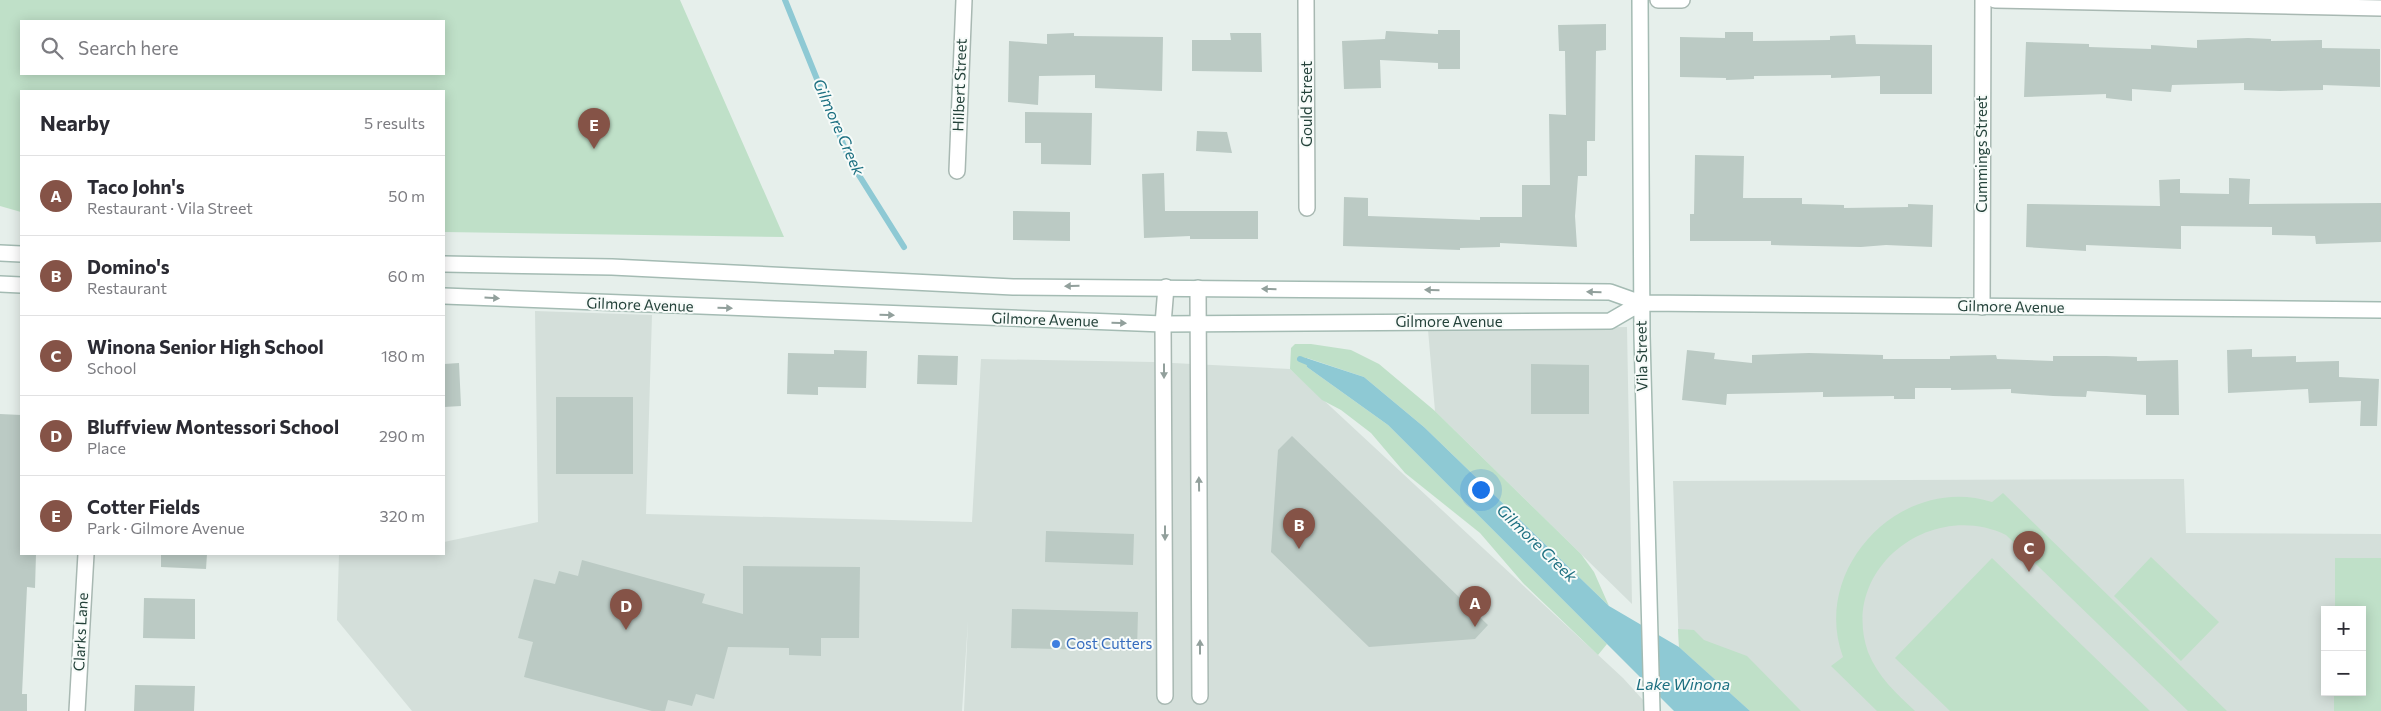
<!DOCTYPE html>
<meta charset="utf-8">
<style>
:root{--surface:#fff;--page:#f7f7f7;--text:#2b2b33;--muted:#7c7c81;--line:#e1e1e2;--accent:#855347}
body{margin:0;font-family:Commissioner,sans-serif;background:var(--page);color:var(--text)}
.controls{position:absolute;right:15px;bottom:15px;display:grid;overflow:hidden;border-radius:0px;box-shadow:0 2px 12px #0003}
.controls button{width:45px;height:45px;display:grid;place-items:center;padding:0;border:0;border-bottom:1px solid var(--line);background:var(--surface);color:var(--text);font:25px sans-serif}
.you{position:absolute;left:1480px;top:489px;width:18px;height:18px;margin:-12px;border:4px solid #fff;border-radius:50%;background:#1a73e8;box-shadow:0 0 0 8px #1a73e833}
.badge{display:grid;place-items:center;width:32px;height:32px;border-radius:50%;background:var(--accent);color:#fff;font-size:16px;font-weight:700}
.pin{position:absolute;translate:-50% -41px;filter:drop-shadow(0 1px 2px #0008)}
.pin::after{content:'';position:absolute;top:26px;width:18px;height:15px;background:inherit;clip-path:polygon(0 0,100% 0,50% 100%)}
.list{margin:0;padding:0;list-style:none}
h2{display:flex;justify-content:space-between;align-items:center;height:65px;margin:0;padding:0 20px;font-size:21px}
h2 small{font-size:16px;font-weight:400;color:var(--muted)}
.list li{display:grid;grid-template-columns:32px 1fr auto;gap:15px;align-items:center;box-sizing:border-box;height:80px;padding:0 20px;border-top:1px solid var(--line)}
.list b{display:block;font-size:19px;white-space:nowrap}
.list p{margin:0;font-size:16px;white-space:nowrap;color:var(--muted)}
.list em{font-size:16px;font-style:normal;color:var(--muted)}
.icon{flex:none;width:28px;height:28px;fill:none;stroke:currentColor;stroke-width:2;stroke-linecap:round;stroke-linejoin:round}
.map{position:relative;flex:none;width:2381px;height:711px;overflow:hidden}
.search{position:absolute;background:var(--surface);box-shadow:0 2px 12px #0003;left:20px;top:20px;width:425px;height:55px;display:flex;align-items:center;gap:12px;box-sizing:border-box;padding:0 18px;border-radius:0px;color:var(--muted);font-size:19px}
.panel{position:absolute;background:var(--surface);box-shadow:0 2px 12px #0003;left:20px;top:90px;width:425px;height:465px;border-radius:0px}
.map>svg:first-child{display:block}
.built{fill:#d4dfda;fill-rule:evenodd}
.green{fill:#bfe0c8;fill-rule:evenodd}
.water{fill:#8ec9d4}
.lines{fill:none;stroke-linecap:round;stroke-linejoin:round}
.stream{stroke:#8ec9d4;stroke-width:6}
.building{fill:#bbcac4}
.street-casing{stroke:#a8b8b2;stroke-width:18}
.secondary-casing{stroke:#a4bbb3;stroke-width:18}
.street{stroke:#fff;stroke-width:15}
.secondary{stroke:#fff;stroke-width:15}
.oneway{fill:#92a09c}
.shop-dot{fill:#3f7fe0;stroke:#f7fbf9;stroke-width:2}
.labels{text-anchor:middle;stroke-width:4;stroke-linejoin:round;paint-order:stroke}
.street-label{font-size:15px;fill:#24423a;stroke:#f7fbf9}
.shop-label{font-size:15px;fill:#366cbe;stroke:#f7fbf9;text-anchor:start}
.water-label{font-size:16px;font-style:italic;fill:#1c6f80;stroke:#f7fbf9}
</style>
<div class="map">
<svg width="2381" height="711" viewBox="0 0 2381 711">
<rect width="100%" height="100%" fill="#e6efeb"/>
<!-- built -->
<path class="built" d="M 535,311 L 652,315 L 646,514 L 972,522 L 981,359 L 1153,362 L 1290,369 L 1623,678 L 1653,711 L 964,711 L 968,621 L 962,711 L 412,711 L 337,620 L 339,554 L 444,554 L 444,542 L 538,522 Z
M 1627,327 L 1632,604 L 1435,411 L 1428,330 Z
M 2184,479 L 2186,533 L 2381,534 L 2381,711 L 1750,711 L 1679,647 L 1673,481 ZM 2325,610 L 2362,610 L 2362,692 L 2325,692 Z"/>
<!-- green -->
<path class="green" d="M 0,0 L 680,0 L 784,237 L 444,232 L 444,91 L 21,91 L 21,212 L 0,206 ZM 21,21 L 444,21 L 444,74 L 21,74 Z
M 1295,344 L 1311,344 L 1351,350 L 1379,364 L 1435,411 L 1581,554 L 1594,572 L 1609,606 L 1424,427 L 1364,377 L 1307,358 L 1307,367 L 1388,425 L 1607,644 L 1598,655 L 1523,583 L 1480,533 L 1405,473 L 1371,433 L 1341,410 L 1322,400 L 1290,369 L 1291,348 Z
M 2003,493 L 2227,711 L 2188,711 L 2006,535 C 1931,499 1839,569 1868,652 C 1878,677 1896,693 1915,711 L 1877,711 L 1831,666 L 1843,657 C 1810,568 1902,473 1992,502 Z
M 2151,557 L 2219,622 L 2181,661 L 2114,596 Z
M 1992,558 L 2150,711 L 1950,711 L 1895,658 Z
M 2335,558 L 2381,558 L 2381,711 L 2334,711 L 2334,692 L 2362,692 L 2362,610 L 2335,610 Z
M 1678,629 L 1694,630 L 1704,640 L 1747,656 L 1801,711 L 1750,711 L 1679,647 Z"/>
<!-- water -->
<path class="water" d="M 1306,358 L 1364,377 L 1424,427 L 1609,606 L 1679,647 L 1750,711 L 1674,711 L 1388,425 L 1307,367 Z"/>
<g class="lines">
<!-- stream -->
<path class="stream" d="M 785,0 L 850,161 L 904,247
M 1300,359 L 1312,364"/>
</g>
<!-- building -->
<path class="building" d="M 1606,24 L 1606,50 L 1596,51 L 1595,141 L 1587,141 L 1587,176 L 1578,176 L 1575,216 L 1577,247 L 1500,243 L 1500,247 L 1460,248 L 1460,250 L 1343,246 L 1344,197 L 1368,198 L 1368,216 L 1480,220 L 1480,217 L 1522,217 L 1522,185 L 1550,185 L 1549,114 L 1566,115 L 1565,51 L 1559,51 L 1558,25 Z
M 1438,30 L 1460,30 L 1460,69 L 1438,69 L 1438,63 L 1380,60 L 1381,88 L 1344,89 L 1342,41 L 1385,39 L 1386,31 L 1438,34 Z
M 1725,32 L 1753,32 L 1753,41 L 1830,40 L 1830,36 L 1855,35 L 1856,44 L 1932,45 L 1932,94 L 1880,94 L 1880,76 L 1831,78 L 1831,75 L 1754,76 L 1754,79 L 1726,80 L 1726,78 L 1680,77 L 1680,37 L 1725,38 Z
M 1074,33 L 1074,36 L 1163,37 L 1162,91 L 1095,88 L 1095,75 L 1039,76 L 1038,105 L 1008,102 L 1009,41 L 1047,44 L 1047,34 Z
M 1230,33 L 1261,33 L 1262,72 L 1192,71 L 1192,40 L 1231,40 Z
M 2248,38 L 2271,39 L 2271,41 L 2322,40 L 2322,48 L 2380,49 L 2380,87 L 2323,85 L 2323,90 L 2280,91 L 2244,90 L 2244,83 L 2172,85 L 2171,92 L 2132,89 L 2132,101 L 2106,98 L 2106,94 L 2024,97 L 2026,42 L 2089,44 L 2089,47 L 2151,49 L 2151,45 L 2197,48 L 2197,40 Z
M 1025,112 L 1092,113 L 1091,165 L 1041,164 L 1041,143 L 1025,143 Z
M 1197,131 L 1227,132 L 1232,153 L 1196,151 Z
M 1695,155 L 1744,156 L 1743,198 L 1802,198 L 1802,204 L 1844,205 L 1844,208 L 1908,207 L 1908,204 L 1933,205 L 1932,247 L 1886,245 L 1861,247 L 1771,245 L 1771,241 L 1690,241 L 1690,214 L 1694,214 Z
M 1164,173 L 1165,211 L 1258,211 L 1258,239 L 1190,239 L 1190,236 L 1144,238 L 1142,174 Z
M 2229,178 L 2250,179 L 2249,204 L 2381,203 L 2381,242 L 2316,244 L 2315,236 L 2272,235 L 2272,227 L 2181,226 L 2181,249 L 2086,245 L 2086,251 L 2026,247 L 2027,204 L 2160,206 L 2159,180 L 2180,179 L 2180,193 L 2229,194 Z
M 1013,211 L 1070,212 L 1070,241 L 1013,240 Z
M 2252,349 L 2252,357 L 2296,356 L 2296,362 L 2339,361 L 2339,377 L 2379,379 L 2377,426 L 2360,426 L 2361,401 L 2309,403 L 2308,389 L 2228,393 L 2227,350 Z
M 834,350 L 867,351 L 866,388 L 818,387 L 818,395 L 787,394 L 788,353 L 834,354 Z
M 1687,350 L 1715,353 L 1714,359 L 1752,363 L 1752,355 L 1809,353 L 1883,355 L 1883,359 L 1950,359 L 1950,356 L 1996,355 L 1997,359 L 2053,361 L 2053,356 L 2106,356 L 2137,357 L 2137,361 L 2178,360 L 2179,415 L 2146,415 L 2146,395 L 2087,391 L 2086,397 L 2053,396 L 2011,393 L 2011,389 L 1951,390 L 1951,388 L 1915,388 L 1915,399 L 1894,399 L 1894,396 L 1823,397 L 1823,392 L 1727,394 L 1726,405 L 1682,400 Z
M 918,355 L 958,356 L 957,385 L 917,384 Z
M 459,363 L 461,406 L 444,407 L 444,364 Z
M 1531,364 L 1589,365 L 1589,414 L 1531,414 Z
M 556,397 L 633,397 L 633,474 L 556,474 Z
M 0,414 L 21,415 L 21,554 L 36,554 L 35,588 L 27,587 L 22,694 L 27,694 L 27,711 L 0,711 Z
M 1292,436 L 1488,625 L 1475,639 L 1369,647 L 1271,552 L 1278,450 Z
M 1046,531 L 1134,534 L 1133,565 L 1045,562 Z
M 161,554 L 207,554 L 206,569 L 161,567 Z
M 582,560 L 705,594 L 702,603 L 743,614 L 743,566 L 860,567 L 859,638 L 821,638 L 821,656 L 789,655 L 789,648 L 728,647 L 714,699 L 696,694 L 692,706 L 668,700 L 665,711 L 652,711 L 524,677 L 533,642 L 518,638 L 534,579 L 555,584 L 559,571 L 578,576 Z
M 144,598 L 195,599 L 195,639 L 143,638 Z
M 1012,609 L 1138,612 L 1137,651 L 1011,648 Z
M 135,685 L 195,686 L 194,711 L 134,711 Z"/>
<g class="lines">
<defs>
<path id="street" d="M 1306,0 L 1307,208
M 1658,0 L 1682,0
M 1995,0 L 2381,8
M 957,171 L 964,0
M 1198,288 L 1200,696
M 1982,307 L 1983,0
M 1165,696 L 1163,324 L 1166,287
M 77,711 L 86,554"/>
<path id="secondary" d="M 1640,0 L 1642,336 L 1652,711
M 0,253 L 21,254
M 444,264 L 612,267 L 1013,287 L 1610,292 L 1641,303 L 2381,310
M 0,284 L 21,285
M 444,296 L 1163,324 L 1610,321 L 1641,303"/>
</defs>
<!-- street casing -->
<use href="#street" class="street-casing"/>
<!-- secondary casing -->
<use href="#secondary" class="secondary-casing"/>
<!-- street -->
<use href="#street" class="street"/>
<!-- secondary -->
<use href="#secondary" class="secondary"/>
</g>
<!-- one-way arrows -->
<defs><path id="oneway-solid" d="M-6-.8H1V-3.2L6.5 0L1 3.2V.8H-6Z" transform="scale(1.25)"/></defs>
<g class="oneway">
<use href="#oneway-solid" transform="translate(1072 286) rotate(179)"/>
<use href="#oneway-solid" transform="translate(1269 289) rotate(-179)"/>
<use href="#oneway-solid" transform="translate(1432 290) rotate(-179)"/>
<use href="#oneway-solid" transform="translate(1594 292) rotate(-179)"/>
<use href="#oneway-solid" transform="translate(492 298) rotate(3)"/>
<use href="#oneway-solid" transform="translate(725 308) rotate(2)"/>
<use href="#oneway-solid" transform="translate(887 315) rotate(2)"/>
<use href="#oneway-solid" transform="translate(1119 323) rotate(2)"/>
<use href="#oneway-solid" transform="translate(1164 371) rotate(90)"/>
<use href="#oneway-solid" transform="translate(1199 484) rotate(-91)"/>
<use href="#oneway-solid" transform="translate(1165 533) rotate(90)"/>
<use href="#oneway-solid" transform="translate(1200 647) rotate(-90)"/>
</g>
<!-- markers -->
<circle class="shop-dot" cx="1056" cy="644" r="5"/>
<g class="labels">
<!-- street labels -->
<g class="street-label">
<text transform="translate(960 85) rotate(-88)" y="5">Hilbert Street</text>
<text transform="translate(1307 104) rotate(-90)" y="5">Gould Street</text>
<text transform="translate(1982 154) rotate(-90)" y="5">Cummings Street</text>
<text transform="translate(640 305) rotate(2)" y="5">Gilmore Avenue</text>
<text transform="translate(2011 307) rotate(1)" y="5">Gilmore Avenue</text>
<text transform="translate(1045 320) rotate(2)" y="5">Gilmore Avenue</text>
<text x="1449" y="327">Gilmore Avenue</text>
<text transform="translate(1642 356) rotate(-91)" y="5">Vila Street</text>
<text transform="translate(81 632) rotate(-87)" y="5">Clarks Lane</text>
</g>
<!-- shop labels -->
<g class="shop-label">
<text x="1066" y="649">Cost Cutters</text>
</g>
<!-- water labels -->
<g class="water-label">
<text transform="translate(839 127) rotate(66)" y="6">Gilmore Creek</text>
<text transform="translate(1537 543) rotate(44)" y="6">Gilmore Creek</text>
<text x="1683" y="690">Lake Winona</text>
</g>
</g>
</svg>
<div class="controls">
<button>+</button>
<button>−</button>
</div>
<div class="you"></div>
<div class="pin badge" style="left:1475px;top:627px">A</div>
<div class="pin badge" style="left:1299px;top:549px">B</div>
<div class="pin badge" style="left:2029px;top:572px">C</div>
<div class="pin badge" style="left:626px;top:630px">D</div>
<div class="pin badge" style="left:594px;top:149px">E</div>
<div class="search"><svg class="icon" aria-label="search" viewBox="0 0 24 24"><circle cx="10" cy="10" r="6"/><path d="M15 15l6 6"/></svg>Search here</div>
<section class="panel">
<h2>Nearby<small>5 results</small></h2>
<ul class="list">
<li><span class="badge">A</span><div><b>Taco John's</b><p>Restaurant · Vila Street</p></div><em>50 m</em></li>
<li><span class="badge">B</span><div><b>Domino's</b><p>Restaurant</p></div><em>60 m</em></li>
<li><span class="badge">C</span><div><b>Winona Senior High School</b><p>School</p></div><em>180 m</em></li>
<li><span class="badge">D</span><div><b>Bluffview Montessori School</b><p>Place</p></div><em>290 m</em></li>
<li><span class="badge">E</span><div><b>Cotter Fields</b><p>Park · Gilmore Avenue</p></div><em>320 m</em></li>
</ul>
</section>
</div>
